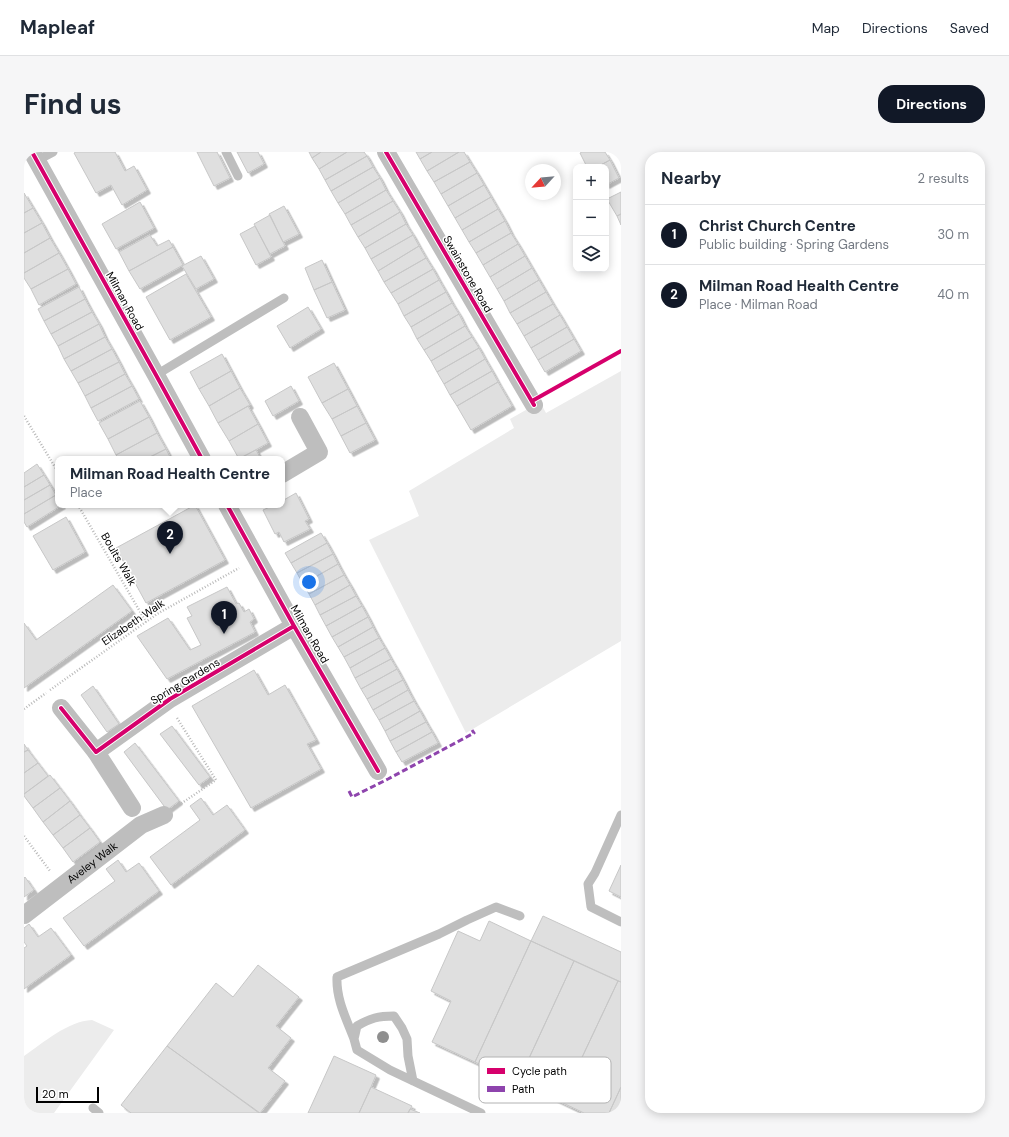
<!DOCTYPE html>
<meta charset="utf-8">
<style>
:root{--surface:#fff;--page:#f6f6f7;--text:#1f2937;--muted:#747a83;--line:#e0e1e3;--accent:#111827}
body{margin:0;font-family:"DM Sans",sans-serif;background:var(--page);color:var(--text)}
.controls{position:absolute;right:12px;top:12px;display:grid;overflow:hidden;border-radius:8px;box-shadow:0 2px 10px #0003}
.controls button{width:36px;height:36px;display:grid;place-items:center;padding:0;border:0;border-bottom:1px solid var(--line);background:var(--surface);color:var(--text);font:20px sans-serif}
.compass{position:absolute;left:501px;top:12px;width:36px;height:36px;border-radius:50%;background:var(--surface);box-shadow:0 2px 10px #0003;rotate:244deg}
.scale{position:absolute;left:12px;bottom:10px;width:63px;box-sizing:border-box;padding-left:4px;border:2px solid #000;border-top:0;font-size:11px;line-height:14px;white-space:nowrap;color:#000;-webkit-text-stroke:3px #fff;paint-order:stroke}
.you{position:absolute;left:285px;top:430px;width:14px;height:14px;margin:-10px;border:3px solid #fff;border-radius:50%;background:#1a73e8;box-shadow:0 0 0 6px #1a73e833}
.badge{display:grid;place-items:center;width:26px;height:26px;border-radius:50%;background:var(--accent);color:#fff;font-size:13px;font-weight:700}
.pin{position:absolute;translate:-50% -33px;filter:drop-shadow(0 1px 2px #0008)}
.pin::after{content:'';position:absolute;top:21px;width:14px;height:12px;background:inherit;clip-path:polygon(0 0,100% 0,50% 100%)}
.popup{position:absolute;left:31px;top:304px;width:230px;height:52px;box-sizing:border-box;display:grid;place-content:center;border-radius:8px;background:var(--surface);filter:drop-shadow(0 1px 3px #0005);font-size:13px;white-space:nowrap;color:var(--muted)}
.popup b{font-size:15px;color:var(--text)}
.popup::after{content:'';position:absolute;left:50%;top:100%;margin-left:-8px;border:8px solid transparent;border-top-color:var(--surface)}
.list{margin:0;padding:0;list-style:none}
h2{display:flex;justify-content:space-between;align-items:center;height:52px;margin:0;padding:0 16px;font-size:17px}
h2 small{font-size:13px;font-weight:400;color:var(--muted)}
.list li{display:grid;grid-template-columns:26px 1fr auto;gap:12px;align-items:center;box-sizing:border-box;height:60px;padding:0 16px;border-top:1px solid var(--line)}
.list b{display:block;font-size:15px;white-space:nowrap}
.list p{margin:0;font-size:13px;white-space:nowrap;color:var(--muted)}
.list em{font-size:13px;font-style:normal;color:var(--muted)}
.icon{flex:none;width:22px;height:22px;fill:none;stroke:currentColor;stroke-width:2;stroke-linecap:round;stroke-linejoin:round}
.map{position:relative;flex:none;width:597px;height:961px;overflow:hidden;border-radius:16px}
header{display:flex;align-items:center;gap:24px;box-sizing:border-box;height:56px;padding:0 20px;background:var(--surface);border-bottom:1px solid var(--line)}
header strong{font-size:19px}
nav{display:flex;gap:22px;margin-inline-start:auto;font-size:14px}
.intro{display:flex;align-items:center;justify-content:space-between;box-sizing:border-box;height:96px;padding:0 24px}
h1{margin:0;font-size:28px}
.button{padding:10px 18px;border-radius:16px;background:var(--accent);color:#fff;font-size:14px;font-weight:700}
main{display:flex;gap:24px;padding:0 24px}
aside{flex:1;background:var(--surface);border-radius:16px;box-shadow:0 2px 10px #0003}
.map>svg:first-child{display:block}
.green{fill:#ececec}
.building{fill:#dfdfdf;stroke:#c7c7c7;filter:url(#shadow)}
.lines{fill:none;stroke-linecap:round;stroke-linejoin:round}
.path{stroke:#b9b9b9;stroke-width:2.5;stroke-dasharray:1 2;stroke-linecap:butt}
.service{stroke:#bebebe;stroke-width:9}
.minor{stroke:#bebebe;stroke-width:18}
.quiet{stroke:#8e44ad;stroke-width:3;stroke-dasharray:6 3;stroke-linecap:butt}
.cycleway-casing{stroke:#fff;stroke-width:6}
.cycleway{stroke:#d6006c;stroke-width:4}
.tree{fill:#8f8f8f}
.labels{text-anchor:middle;stroke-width:3;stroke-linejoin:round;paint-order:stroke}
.street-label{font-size:11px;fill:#000;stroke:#fff}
.key{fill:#fff;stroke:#b2b2b2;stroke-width:1}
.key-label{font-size:11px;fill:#000}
</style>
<header>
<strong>Mapleaf</strong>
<nav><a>Map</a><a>Directions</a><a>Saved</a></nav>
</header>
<div class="intro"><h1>Find us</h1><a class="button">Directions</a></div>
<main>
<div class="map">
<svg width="597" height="961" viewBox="0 0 597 961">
<defs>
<filter id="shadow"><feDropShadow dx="3.5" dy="3.5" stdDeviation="0" flood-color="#0004"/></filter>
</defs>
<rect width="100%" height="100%" fill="#fff"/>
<!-- green -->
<path class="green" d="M 597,219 L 597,489 L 442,581 L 345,388 L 395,364 L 385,339 L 490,276 L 486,267 L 516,250 L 522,261 Z
M 68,868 L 90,878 L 30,961 L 0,961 L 0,904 C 19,891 44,869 68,868 Z"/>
<!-- building -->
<path class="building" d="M 52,0 L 91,0 L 101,19 L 110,14 L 123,38 L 98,53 L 87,33 L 72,41 L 50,1 Z
M 173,0 L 193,0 L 206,26 L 190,34 Z
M 213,0 L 234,0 L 240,12 L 224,21 Z
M 285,0 L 297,0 L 288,6 Z
M 297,0 L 323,0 L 295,17 L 288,6 Z
M 323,0 L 340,0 L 343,4 L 301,28 L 295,17 Z
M 392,0 L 408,0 L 396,7 Z
M 408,0 L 435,0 L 403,19 L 396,7 Z
M 435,0 L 440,0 L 446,10 L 410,30 L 403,19 Z
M 558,0 L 581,0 L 586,8 L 573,15 L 563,15 L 556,1 Z
M 343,4 L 349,15 L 307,39 L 301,28 Z
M 586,8 L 595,26 L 582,33 L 582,15 L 573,15 Z
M 446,10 L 453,21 L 417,42 L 410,30 Z
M 349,15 L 356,26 L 314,51 L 307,39 Z
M 453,21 L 460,33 L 424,54 L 417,42 Z
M 356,26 L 362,38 L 321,62 L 314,51 Z
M 460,33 L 467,45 L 431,66 L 424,54 Z
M 362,38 L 369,49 L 327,73 L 321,62 Z
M 597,40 L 597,62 L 593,64 L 583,47 Z
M 0,41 L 9,56 L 0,61 Z
M 467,45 L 474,57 L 438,78 L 431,66 Z
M 369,49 L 376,60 L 334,85 L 327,73 Z
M 116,50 L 130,76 L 92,97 L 78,72 Z
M 260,54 L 275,82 L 259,90 L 245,62 Z
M 9,56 L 18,71 L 0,81 L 0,61 Z
M 474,57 L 481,69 L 445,90 L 438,78 Z
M 376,60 L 382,72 L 341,96 L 334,85 Z
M 597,62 L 597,73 L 593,64 Z
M 246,63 L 261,94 L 246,102 L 230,72 Z
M 481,69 L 487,81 L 452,101 L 445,90 Z
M 18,71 L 26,86 L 0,101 L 0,81 Z
M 382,72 L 389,83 L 347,107 L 341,96 Z
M 231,74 L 247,105 L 232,113 L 216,82 Z
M 487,81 L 494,92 L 459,113 L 452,101 Z
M 126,83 L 133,94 L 145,88 L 149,95 L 105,119 L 95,100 Z
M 389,83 L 395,94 L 354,119 L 347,107 Z
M 26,86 L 35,101 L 0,121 L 0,101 Z
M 494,92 L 501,104 L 466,125 L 459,113 Z
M 395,94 L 402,106 L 360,130 L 354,119 Z
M 149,95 L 159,113 L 116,137 L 105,119 Z
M 35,101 L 44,117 L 7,137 L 0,126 L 0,121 Z
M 177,104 L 190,127 L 172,137 L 158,114 Z
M 501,104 L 508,116 L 473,137 L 466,125 Z
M 402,106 L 409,117 L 367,141 L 360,130 Z
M 298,108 L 308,130 L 290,138 L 281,116 Z
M 508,116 L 515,128 L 480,149 L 473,137 Z
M 44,117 L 52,132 L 15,153 L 7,137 Z
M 409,117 L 415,128 L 374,152 L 367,141 Z
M 162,122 L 187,165 L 146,188 L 122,145 Z
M 415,128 L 422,140 L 380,164 L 374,152 Z
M 515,128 L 522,140 L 486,161 L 480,149 Z
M 308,130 L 321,158 L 303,166 L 290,138 Z
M 55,135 L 61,147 L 20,169 L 14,157 Z
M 422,140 L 428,151 L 387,175 L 380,164 Z
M 522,140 L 529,152 L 493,172 L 486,161 Z
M 61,147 L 68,160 L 27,182 L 20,169 Z
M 428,151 L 435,162 L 393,187 L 387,175 Z
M 529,152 L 536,163 L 500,184 L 493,172 Z
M 284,155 L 297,177 L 266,196 L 253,174 Z
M 68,160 L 75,172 L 34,194 L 27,182 Z
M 435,162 L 441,174 L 400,198 L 393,187 Z
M 536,163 L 543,175 L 507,196 L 500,184 Z
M 75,172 L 81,185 L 40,207 L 34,194 Z
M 441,174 L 448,185 L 407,209 L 400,198 Z
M 543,175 L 550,187 L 514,208 L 507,196 Z
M 81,185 L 88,197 L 47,219 L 40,207 Z
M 448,185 L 455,196 L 413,220 L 407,209 Z
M 550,187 L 557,199 L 521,220 L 514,208 Z
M 455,196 L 461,207 L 420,232 L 413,220 Z
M 88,197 L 95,210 L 54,231 L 47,219 Z
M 198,202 L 207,219 L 175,237 L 166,220 Z
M 461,207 L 468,219 L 426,243 L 420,232 Z
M 95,210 L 101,222 L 61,244 L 54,231 Z
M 310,211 L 324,237 L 298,251 L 284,225 Z
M 207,219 L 216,236 L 185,254 L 175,237 Z
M 468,219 L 474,230 L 433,254 L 426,243 Z
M 101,222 L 108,234 L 67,256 L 61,244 Z
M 474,230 L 488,254 L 447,278 L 433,254 Z
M 108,234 L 115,247 L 74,269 L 67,256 Z
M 267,234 L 275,249 L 249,264 L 241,249 Z
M 216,236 L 226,253 L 194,271 L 185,254 Z
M 324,237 L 333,254 L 308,267 L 298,251 Z
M 116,249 L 125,265 L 84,287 L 75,271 Z
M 224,254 L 234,272 L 205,289 L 194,271 Z
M 333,254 L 342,271 L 317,284 L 308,267 Z
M 125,265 L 133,281 L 92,303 L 84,287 Z
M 342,271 L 351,288 L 326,301 L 317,284 Z
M 234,272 L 244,291 L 215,307 L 205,289 Z
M 133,281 L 142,297 L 122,307 L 95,307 L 92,303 Z
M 142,297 L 147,307 L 122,307 Z
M 232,298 L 237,307 L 217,307 L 216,306 Z
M 13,312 L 20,323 L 0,335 L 0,321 Z
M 20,323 L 26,333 L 0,348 L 0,335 Z
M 26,333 L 32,343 L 0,362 L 0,348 Z
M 272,341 L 285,367 L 281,369 L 286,377 L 260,390 L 255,380 L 251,382 L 239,358 L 250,353 L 258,353 L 258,349 Z
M 32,343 L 34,347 L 34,353 L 38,353 L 3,375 L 0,370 L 0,362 Z
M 171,353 L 201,408 L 122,451 L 92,396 Z
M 42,365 L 61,400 L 29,418 L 9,384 Z
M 297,381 L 303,391 L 267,411 L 261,401 Z
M 303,391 L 309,402 L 273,421 L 267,411 Z
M 309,402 L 314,412 L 279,432 L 273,421 Z
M 314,412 L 320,423 L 285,442 L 279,432 Z
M 320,423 L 326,433 L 291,453 L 285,442 Z
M 89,433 L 108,459 L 0,536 L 0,471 L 12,488 Z
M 326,433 L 332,444 L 296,463 L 291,453 Z
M 203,435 L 212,452 L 215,451 L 220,460 L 225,457 L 230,467 L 226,470 L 231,480 L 143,527 L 113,484 L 144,466 L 166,498 L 177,493 L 163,466 L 168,464 L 163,455 Z
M 332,444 L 338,454 L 302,474 L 296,463 Z
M 338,454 L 344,465 L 308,485 L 302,474 Z
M 344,465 L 349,475 L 314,495 L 308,485 Z
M 349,475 L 355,486 L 320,505 L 314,495 Z
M 355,486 L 361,496 L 326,516 L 320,505 Z
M 361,496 L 367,507 L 331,526 L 326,516 Z
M 367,507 L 373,517 L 337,537 L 331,526 Z
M 373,517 L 379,528 L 343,547 L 337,537 Z
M 230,518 L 244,543 L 261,533 L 292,588 L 283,592 L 297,617 L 227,656 L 168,554 Z
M 379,528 L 384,538 L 349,558 L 343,547 Z
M 69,534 L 95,572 L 83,580 L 57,543 Z
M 384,538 L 390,549 L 355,568 L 349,558 Z
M 390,549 L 396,559 L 361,579 L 355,568 Z
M 396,559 L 402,570 L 366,589 L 361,579 Z
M 402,570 L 408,580 L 372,600 L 366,589 Z
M 148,574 L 186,625 L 175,633 L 136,582 Z
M 408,580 L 414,591 L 378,610 L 372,600 Z
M 111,591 L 155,649 L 143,658 L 100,600 Z
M 0,592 L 4,598 L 0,600 Z
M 4,598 L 14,611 L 0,621 L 0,600 Z
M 14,611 L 24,624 L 0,642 L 0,621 Z
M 26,623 L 36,636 L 9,656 L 0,644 L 0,642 Z
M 36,636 L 46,649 L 19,670 L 9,656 Z
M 177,646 L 189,663 L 203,653 L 221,678 L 147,733 L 126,705 L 176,668 L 166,654 Z
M 46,649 L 56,663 L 29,683 L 19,670 Z
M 56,663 L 66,676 L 39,696 L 29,683 Z
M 66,676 L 76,690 L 49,710 L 39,696 Z
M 94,708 L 102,720 L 115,711 L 135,739 L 60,794 L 39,766 L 91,729 L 82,717 Z
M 597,713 L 597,745 L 585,739 Z
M 1,725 L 10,738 L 0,745 L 0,726 Z
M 519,764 L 597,800 L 597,830 L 507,789 Z
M 465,769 L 507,789 L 451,910 L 408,890 L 427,849 L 407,839 L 434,779 L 456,789 Z
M 5,772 L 14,785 L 27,776 L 47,803 L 0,837 L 0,796 L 3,794 L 0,790 L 0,776 Z
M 507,789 L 550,809 L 494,930 L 451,910 Z
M 550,809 L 594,829 L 537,950 L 494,930 Z
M 234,813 L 275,845 L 252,874 L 267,886 L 244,916 L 261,929 L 236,961 L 143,894 L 192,831 L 209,845 Z
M 594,829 L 597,830 L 597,935 L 585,961 L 560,961 L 537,950 Z
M 143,894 L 235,961 L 107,961 L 97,953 Z
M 310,904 L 352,923 L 347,935 L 335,961 L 284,961 Z
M 347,935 L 388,954 L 384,961 L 335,961 Z
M 597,935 L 597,961 L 585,961 Z
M 386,957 L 396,961 L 384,961 Z"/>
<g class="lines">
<!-- path -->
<path class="path" d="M 0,264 L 34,320
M 54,353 L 122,470
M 26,538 L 133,462 L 215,416
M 0,557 L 22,541
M 153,566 L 192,628 L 155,653
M 0,684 L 26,719"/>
<!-- service -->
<path class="service" d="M 202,0 L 214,24
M 12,9 L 29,0
M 132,223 L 260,146
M 597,663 L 571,721 L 564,732 L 567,755 L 597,770
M 330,887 C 322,866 312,847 313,825 L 415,782 L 443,768 L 472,755 L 496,764
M 389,929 L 384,904 L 383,887 L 378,876 L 370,864 C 354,864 347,866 333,874 L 330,887 L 333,898 L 366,918 L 457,961
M 69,956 L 75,961"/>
<!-- minor -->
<g class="minor">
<path d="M 8,0 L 132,223 L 178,307"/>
<path d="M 362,0 L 510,253"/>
<path d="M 258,322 L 295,300 L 276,265"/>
<path d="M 203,353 L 270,474 L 354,619"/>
<path d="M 37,556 L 72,600 L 146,547 L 270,474"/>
<path d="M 72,600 L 108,656"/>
<path id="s1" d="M 0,763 L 117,673 L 140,663"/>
</g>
<!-- quiet -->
<path class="quiet" d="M 325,639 L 328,645 L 364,627 L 450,581 L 448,578"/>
<defs>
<path id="cycleway" d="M 8,0 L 132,223 L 178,307
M 362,0 L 510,253
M 508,249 L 597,199
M 203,353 L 270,474 L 354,619
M 37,556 L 72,600 L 146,547 L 270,474"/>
</defs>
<!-- cycleway casing -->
<use href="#cycleway" class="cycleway-casing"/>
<!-- cycleway -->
<use href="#cycleway" class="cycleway"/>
</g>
<!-- trees -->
<circle class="tree" cx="359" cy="885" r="6"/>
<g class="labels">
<!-- street labels -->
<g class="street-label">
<text transform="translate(444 122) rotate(60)" y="4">Swainstone Road</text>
<text transform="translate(101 149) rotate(61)" y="4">Milman Road</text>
<text transform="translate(95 407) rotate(60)" y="4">Boults Walk</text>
<text transform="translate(109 470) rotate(-34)" y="4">Elizabeth Walk</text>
<text transform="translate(286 482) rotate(60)" y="4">Milman Road</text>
<text transform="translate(161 529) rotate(-31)" y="4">Spring Gardens</text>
<text dy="4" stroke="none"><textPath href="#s1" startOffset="86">Aveley Walk</textPath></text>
</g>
</g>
<!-- legend -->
<rect x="455" y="905" width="132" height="46" rx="6" class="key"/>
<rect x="463" y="916" width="18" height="6" fill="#d6006c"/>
<rect x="463" y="934" width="18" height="6" fill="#8e44ad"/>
<g class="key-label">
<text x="488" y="923">Cycle path</text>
<text x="488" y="941">Path</text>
</g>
</svg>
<div class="controls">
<button>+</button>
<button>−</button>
<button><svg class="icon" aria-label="layers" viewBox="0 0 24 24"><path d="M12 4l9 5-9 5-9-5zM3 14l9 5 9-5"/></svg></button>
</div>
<svg class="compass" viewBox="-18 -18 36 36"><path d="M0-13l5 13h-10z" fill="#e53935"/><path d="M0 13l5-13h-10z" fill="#747a83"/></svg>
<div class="scale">20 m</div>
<div class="you"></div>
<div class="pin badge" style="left:200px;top:482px">1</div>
<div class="pin badge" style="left:146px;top:402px">2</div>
<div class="popup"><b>Milman Road Health Centre</b>Place</div>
</div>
<aside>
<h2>Nearby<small>2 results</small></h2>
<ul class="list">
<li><span class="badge">1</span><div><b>Christ Church Centre</b><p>Public building · Spring Gardens</p></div><em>30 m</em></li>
<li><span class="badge">2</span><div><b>Milman Road Health Centre</b><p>Place · Milman Road</p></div><em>40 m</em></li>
</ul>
</aside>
</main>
